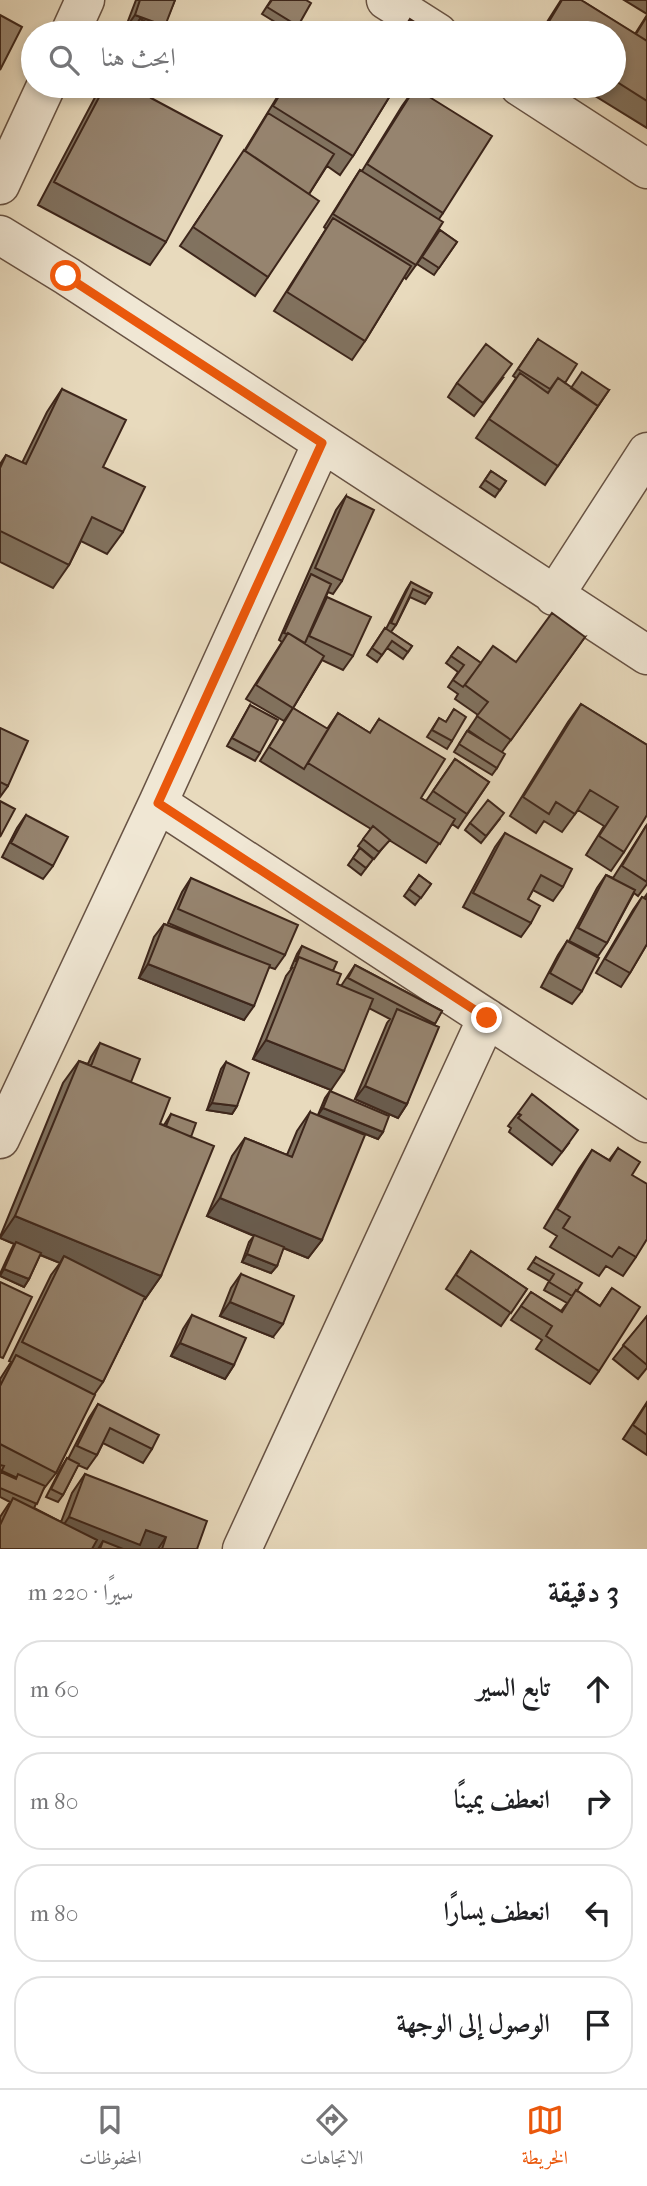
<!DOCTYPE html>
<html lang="ar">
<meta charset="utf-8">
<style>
:root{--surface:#fff;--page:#f6f6f6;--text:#202124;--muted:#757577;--line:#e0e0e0;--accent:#ea580c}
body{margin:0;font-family:"IM FELL French Canon",Amiri,serif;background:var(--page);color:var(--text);direction:rtl}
.stop{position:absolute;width:21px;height:21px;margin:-16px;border:5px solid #ea580c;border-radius:50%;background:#fff}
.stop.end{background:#ea580c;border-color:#fff;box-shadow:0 2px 7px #0008}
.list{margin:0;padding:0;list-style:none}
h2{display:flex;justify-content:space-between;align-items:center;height:91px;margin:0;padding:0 28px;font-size:30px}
h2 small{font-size:23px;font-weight:400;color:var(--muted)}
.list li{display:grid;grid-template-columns:46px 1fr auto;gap:21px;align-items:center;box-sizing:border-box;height:98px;margin:0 14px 14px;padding:0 14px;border:2px solid var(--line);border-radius:28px}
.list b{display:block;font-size:26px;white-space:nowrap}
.list em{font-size:23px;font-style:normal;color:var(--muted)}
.icon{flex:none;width:38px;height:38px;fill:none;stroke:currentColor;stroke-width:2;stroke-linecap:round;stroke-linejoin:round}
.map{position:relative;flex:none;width:647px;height:1549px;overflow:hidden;direction:ltr}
.search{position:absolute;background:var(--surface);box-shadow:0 4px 10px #0003;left:21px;right:21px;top:21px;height:77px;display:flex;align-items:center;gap:18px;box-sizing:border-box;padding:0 24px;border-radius:38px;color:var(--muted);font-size:26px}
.sheet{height:539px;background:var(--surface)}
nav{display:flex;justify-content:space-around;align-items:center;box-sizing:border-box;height:98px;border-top:2px solid var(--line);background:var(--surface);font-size:19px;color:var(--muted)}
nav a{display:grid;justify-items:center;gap:4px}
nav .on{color:var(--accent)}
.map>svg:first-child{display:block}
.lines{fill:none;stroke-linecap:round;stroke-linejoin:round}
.minor-casing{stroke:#685344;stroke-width:41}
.minor{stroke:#f0e7d4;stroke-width:38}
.wall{fill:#81725f;stroke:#3d261b;stroke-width:2;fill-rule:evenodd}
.shaded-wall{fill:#695c4e;stroke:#3d261b;stroke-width:2}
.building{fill:#96846f;stroke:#3d261b;stroke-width:2}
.route{stroke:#ea580c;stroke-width:9}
</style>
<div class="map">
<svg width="647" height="1549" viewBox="0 0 647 1549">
<rect width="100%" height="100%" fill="#e8dabd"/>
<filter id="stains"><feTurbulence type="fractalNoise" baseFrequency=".00286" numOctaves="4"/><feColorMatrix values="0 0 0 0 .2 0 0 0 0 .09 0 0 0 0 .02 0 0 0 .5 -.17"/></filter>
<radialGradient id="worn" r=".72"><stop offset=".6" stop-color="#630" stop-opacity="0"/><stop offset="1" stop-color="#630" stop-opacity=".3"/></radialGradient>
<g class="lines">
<defs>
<path id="minor" d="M 386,0 L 438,33
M 70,33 L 85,0
M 519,86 L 647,169
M 0,185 L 46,86
M 0,235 L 67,276 L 647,655
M 554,596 L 647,452
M 158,803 L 647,1123
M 0,1139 L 158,803 L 322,443
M 242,1549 L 487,1018"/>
</defs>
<!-- minor casing -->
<use href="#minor" class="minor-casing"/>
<!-- minor -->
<use href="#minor" class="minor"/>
</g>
<!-- wall -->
<path class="wall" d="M 136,0 L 175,0 L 162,31 L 167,33 L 130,33 L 131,31 L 125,29 Z
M 271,0 L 298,26 L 293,33 L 262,14 Z
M 561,0 L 584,2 L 635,34 L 647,15 L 647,128 L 579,86 L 614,86 L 614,33 L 540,33 Z
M 624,0 L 647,0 L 647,14 Z
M 101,86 L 158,86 L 151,98 L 166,242 L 150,265 L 38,205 Z
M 284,86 L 396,86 L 353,156 L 340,175 L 327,166 L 309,194 L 268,277 L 255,296 L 180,246 L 243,153 Z
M 428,86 L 442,86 L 437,92 Z
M 415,88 L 443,213 L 439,219 L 416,265 L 406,279 L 404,277 L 365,341 L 352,360 L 274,311 L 326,229 L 324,227 L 351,184 L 360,170 L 362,171 L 402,106 Z
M 440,230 L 457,242 L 434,275 L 417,264 Z
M 538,339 L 565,383 L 571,388 L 609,390 L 545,485 L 476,438 L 516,378 L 513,376 Z
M 503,378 L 474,416 L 448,397 L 457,383 Z
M 62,389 L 103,467 L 123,532 L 107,554 L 81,541 L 69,565 L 53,588 L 0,562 L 0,464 L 6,455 L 22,463 L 47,412 Z
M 491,471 L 506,481 L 495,497 L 480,487 Z
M 346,496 L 342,581 L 333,594 L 328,592 L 323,603 L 327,597 L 353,656 L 343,670 L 322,660 L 293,708 L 284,721 L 246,699 L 282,642 L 279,640 L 336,510 Z
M 411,582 L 430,597 L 425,604 L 410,597 L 396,625 L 391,632 L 412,646 L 403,659 L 387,648 L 377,662 L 367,655 L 385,628 L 386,629 L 406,590 Z
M 585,637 L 502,752 L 497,768 L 492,775 L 454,752 L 467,731 L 484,741 L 468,730 L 478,715 L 455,699 L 458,694 L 448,687 L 458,672 L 446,663 L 458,647 L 481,663 L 516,662 Z
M 581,704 L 647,745 L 624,852 L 611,871 L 586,855 L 604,826 L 578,810 L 562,832 L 544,821 L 536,833 L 510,816 L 568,722 Z
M 250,705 L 260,753 L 255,761 L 227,746 Z
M 293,708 L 327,729 L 338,713 L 370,733 L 379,719 L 421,798 L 426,801 L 455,759 L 489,782 L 458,828 L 452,824 L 426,863 L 389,840 L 374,859 L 358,846 L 371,829 L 260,761 Z
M 454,709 L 452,741 L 447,749 L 427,737 L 439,718 L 446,722 Z
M 0,728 L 8,786 L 0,797 Z
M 26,815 L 53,866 L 43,879 L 2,857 L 17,828 Z
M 499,820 L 481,843 L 465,830 L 470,823 Z
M 646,826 L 647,884 L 638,896 L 634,893 L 607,943 L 598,956 L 569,941 L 597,888 L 606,875 L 613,878 Z
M 505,833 L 563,887 L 553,901 L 533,890 L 528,899 L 531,923 L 521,937 L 463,907 L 495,847 Z
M 360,848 L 373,859 L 361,875 L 348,865 Z
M 419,875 L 431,884 L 415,905 L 404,896 Z
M 191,878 L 285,955 L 275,969 L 269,967 L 244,1020 L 139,978 L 154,937 L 164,924 L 236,952 L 168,923 L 182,892 Z
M 647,894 L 647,944 L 630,973 L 621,987 L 596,973 L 633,910 L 642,897 L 644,898 Z
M 567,941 L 582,991 L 572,1004 L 541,987 L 558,955 Z
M 302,946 L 333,971 L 337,984 L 341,986 L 355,965 L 442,1011 L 434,1025 L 407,1104 L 398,1118 L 355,1099 L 387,1023 L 390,1019 L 369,1008 L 331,1090 L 253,1059 L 286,976 L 292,968 L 291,968 L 297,954 Z
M 100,1043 L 131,1082 L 160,1124 L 164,1125 L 171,1114 L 191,1137 L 161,1276 L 145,1299 L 144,1298 L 103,1382 L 94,1395 L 56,1473 L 42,1491 L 34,1508 L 61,1522 L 72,1493 L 85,1474 L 197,1549 L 0,1549 L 0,1517 L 10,1502 L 0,1497 L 0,1379 L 11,1362 L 9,1361 L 51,1275 L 60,1263 L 40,1255 L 29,1279 L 24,1287 L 0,1276 L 0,1274 L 11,1250 L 14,1244 L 0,1238 L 0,1237 L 63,1083 L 79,1061 L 88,1064 L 91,1057 ZM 2,1471 L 15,1477 L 15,1478 L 1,1472 Z
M 226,1062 L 237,1106 L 232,1114 L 207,1110 L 221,1069 Z
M 330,1091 L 383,1132 L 378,1139 L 318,1115 L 325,1098 Z
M 310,1112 L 322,1240 L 308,1258 L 283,1248 L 277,1266 L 271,1273 L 242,1262 L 249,1242 L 254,1236 L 207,1216 L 232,1156 L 245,1138 L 287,1155 L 297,1131 Z
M 518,1113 L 569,1143 L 552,1165 L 509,1132 L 511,1128 L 508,1126 Z
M 618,1148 L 632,1175 L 636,1257 L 623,1276 L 606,1266 L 599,1276 L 550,1247 L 557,1236 L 544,1228 L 579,1169 L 592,1150 L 609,1160 Z
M 471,1251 L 527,1289 L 501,1326 L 446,1289 Z
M 536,1257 L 577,1291 L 600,1306 L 612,1288 L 599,1371 L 590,1384 L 536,1349 L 542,1340 L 511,1320 L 531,1292 L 561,1311 L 567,1303 L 544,1290 L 549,1281 L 528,1269 Z
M 241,1274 L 273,1337 L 220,1316 L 231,1288 Z
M 192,1315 L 234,1365 L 225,1379 L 171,1356 L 183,1329 Z
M 647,1316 L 647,1368 L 638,1379 L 613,1359 Z
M 647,1402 L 647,1455 L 623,1439 Z
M 98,1404 L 152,1449 L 143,1463 L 103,1443 L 97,1455 L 87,1469 L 78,1465 L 63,1495 L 58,1502 L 46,1497 L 62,1466 L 67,1458 L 68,1459 L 89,1418 Z"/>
<!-- shaded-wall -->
<path class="shaded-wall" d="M 135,15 L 165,26 L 160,33 L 140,19 L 131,31 L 125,29 Z
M 148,964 L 254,1006 L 244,1020 L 139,978 Z
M 266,1040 L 344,1071 L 331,1090 L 253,1059 Z
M 365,1086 L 407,1104 L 398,1118 L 355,1099 Z
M 212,1103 L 237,1106 L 232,1114 L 207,1110 Z
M 323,1108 L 383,1132 L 378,1139 L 318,1115 Z
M 220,1198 L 322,1240 L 308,1258 L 207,1216 Z
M 15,1216 L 161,1276 L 145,1299 L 61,1264 L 64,1256 L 60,1263 L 0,1238 Z
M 247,1254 L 277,1266 L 271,1273 L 242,1262 Z
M 4,1269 L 29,1279 L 24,1287 L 0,1276 Z
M 230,1302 L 283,1324 L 273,1337 L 220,1316 Z
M 180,1343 L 234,1365 L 225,1379 L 171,1356 Z
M 69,1517 L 146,1530 L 166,1537 L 158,1549 L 100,1549 L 103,1541 L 98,1549 L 89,1549 L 56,1536 Z"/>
<!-- building -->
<path class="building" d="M 140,0 L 175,0 L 165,26 L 135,15 Z
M 272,0 L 306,0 L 311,3 L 298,26 L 267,7 Z
M 562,0 L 581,0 L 647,41 L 647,101 L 614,80 L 614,33 L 542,33 Z
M 0,15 L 22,27 L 0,70 Z
M 647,16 L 647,41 L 636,34 Z
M 140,19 L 167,33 L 132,33 Z
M 410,19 L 432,33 L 401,33 Z
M 322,26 L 333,33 L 318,33 Z
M 105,86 L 158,86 L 151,98 L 222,136 L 166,242 L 54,182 Z
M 285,86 L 396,86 L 353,156 L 273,106 Z
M 415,88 L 492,136 L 443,213 L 367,164 Z
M 268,113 L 334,154 L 309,194 L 245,151 Z
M 244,150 L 319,201 L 268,277 L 193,227 Z
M 360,170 L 443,222 L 416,265 L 333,214 Z
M 333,218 L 411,266 L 365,341 L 287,292 Z
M 440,230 L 457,242 L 439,268 L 422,257 Z
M 538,339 L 577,364 L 565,383 L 558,378 L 550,389 L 518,369 Z
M 486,344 L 512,364 L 483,403 L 457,383 Z
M 582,372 L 609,390 L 598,406 L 571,388 Z
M 520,373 L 548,393 L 558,378 L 598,406 L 558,466 L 489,419 Z
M 62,389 L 126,420 L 103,467 L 145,487 L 123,532 L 92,517 L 69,565 L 0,531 L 0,468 L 6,455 L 26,464 Z
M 491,471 L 506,481 L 500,490 L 485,480 Z
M 346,496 L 374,510 L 342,581 L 315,568 Z
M 311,574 L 331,584 L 305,643 L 288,633 L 287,634 L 284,633 Z
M 411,582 L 432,593 L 430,597 L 413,589 L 396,625 L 391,623 Z
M 327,597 L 371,617 L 353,656 L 309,636 Z
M 552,613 L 585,637 L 511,740 L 477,716 L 488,702 L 465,685 L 493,646 L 516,662 Z
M 385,628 L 412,646 L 408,652 L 392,641 L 382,655 L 372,648 Z
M 288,633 L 324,656 L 293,708 L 256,685 Z
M 458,647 L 481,663 L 463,687 L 453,680 L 464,665 L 451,656 Z
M 581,704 L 647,745 L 647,815 L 624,852 L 599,836 L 618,807 L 590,790 L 575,814 L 556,802 L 549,814 L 523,797 Z
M 250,705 L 278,720 L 260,753 L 232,738 Z
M 293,708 L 328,729 L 304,769 L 269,747 Z
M 454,709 L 466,717 L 452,741 L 432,730 L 439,718 L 446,722 Z
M 338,713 L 370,733 L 379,719 L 445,759 L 421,798 L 455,819 L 440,844 L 308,763 Z
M 0,728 L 28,741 L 8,786 L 0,782 Z
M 467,731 L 505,754 L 497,768 L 459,744 Z
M 455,759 L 489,782 L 467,814 L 433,791 Z
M 488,800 L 504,813 L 486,836 L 470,823 Z
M 0,801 L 15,809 L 0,837 Z
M 26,815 L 68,837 L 53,866 L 11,843 Z
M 373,826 L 390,840 L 379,852 L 363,839 Z
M 646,826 L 647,826 L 647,882 L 622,866 Z
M 505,833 L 572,869 L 563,887 L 541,875 L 528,899 L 540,906 L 531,923 L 473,893 Z
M 360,848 L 373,859 L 366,868 L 353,858 Z
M 419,875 L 431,884 L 421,898 L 409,889 Z
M 606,875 L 635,890 L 607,943 L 578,928 Z
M 191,878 L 298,925 L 285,955 L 178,909 Z
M 642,897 L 647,900 L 647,944 L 630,973 L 605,959 Z
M 164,924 L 270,965 L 254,1006 L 148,964 Z
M 567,941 L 599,958 L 582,991 L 550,973 Z
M 302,946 L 337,962 L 333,971 L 299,957 L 297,961 L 296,961 Z
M 299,957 L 341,974 L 337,984 L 373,999 L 344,1071 L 266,1040 Z
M 355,965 L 442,1011 L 435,1024 L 348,978 Z
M 397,1009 L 439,1027 L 407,1104 L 365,1086 Z
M 100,1043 L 140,1059 L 131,1082 L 91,1066 Z
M 79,1061 L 170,1098 L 160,1124 L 214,1146 L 161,1276 L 15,1216 Z
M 226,1062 L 249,1073 L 237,1106 L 212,1103 Z
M 330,1091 L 389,1116 L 383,1132 L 323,1108 Z
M 532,1094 L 578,1130 L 562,1152 L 518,1118 L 521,1115 L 518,1113 Z
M 310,1112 L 365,1135 L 322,1240 L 220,1198 L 245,1138 L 292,1157 Z
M 171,1114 L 196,1123 L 191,1137 L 166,1126 Z
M 618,1148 L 640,1162 L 632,1175 L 647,1184 L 647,1239 L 636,1257 L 619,1247 L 612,1257 L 563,1228 L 570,1217 L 557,1209 L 592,1150 L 610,1161 Z
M 254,1235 L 284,1247 L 277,1266 L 247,1254 Z
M 16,1242 L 41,1253 L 29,1279 L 4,1269 Z
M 471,1251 L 527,1289 L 511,1313 L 456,1275 Z
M 64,1256 L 145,1297 L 103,1382 L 22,1342 Z
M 536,1257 L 582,1283 L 577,1291 L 576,1290 L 572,1296 L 549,1282 L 554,1274 L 533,1262 Z
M 241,1274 L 294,1296 L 283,1324 L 230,1302 Z
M 0,1282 L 32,1297 L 3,1358 L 0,1357 Z
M 612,1288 L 640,1307 L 599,1371 L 546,1336 L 552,1326 L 521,1306 L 531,1292 L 562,1312 L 576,1290 L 600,1306 Z
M 192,1315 L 246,1338 L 234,1365 L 180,1343 Z
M 647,1316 L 647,1365 L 623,1345 Z
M 16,1355 L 95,1395 L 56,1473 L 0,1444 L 0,1386 Z
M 647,1403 L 647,1435 L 633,1425 Z
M 98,1404 L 159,1435 L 152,1449 L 110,1428 L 97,1455 L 77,1446 Z
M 67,1458 L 79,1464 L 63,1495 L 51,1489 Z
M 0,1465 L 4,1466 L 1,1472 L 16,1479 L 18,1474 L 45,1486 L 37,1504 L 0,1488 Z
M 85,1474 L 207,1521 L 197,1549 L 162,1549 L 166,1537 L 146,1530 L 140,1545 L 69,1517 Z
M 13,1498 L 97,1540 L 92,1549 L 0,1549 L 0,1525 Z
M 103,1541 L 123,1549 L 100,1549 Z"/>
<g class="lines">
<!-- route -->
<path class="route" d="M 66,276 L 322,443 L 158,803 L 487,1018"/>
</g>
<rect width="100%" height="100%" filter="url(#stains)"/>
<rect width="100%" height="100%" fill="url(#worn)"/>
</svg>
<div class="stop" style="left:66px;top:276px"></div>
<div class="stop end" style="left:487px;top:1018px"></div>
<div class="search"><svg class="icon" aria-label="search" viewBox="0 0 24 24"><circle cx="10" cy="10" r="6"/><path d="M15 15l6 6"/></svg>ابحث هنا</div>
</div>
<section class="sheet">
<h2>3 دقيقة<small>سيرًا · 220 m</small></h2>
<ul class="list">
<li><svg class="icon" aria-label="ahead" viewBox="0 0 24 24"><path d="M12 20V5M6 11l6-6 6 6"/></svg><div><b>تابع السير</b></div><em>60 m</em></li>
<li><svg class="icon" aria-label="right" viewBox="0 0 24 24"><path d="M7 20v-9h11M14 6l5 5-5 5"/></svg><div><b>انعطف يمينًا</b></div><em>80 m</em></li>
<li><svg class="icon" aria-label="left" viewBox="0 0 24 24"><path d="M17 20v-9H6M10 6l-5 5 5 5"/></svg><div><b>انعطف يسارًا</b></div><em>80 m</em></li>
<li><svg class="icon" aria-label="arrive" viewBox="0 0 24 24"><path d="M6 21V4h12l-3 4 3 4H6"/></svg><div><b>الوصول إلى الوجهة</b></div></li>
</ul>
</section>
<nav>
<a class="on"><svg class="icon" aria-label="map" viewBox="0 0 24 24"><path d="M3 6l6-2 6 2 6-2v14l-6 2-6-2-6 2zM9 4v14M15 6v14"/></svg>الخريطة</a>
<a><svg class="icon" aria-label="directions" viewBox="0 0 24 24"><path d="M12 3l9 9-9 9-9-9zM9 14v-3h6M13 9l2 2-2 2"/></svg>الاتجاهات</a>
<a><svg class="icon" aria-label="saved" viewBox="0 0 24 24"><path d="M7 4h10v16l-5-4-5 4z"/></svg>المحفوظات</a>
</nav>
